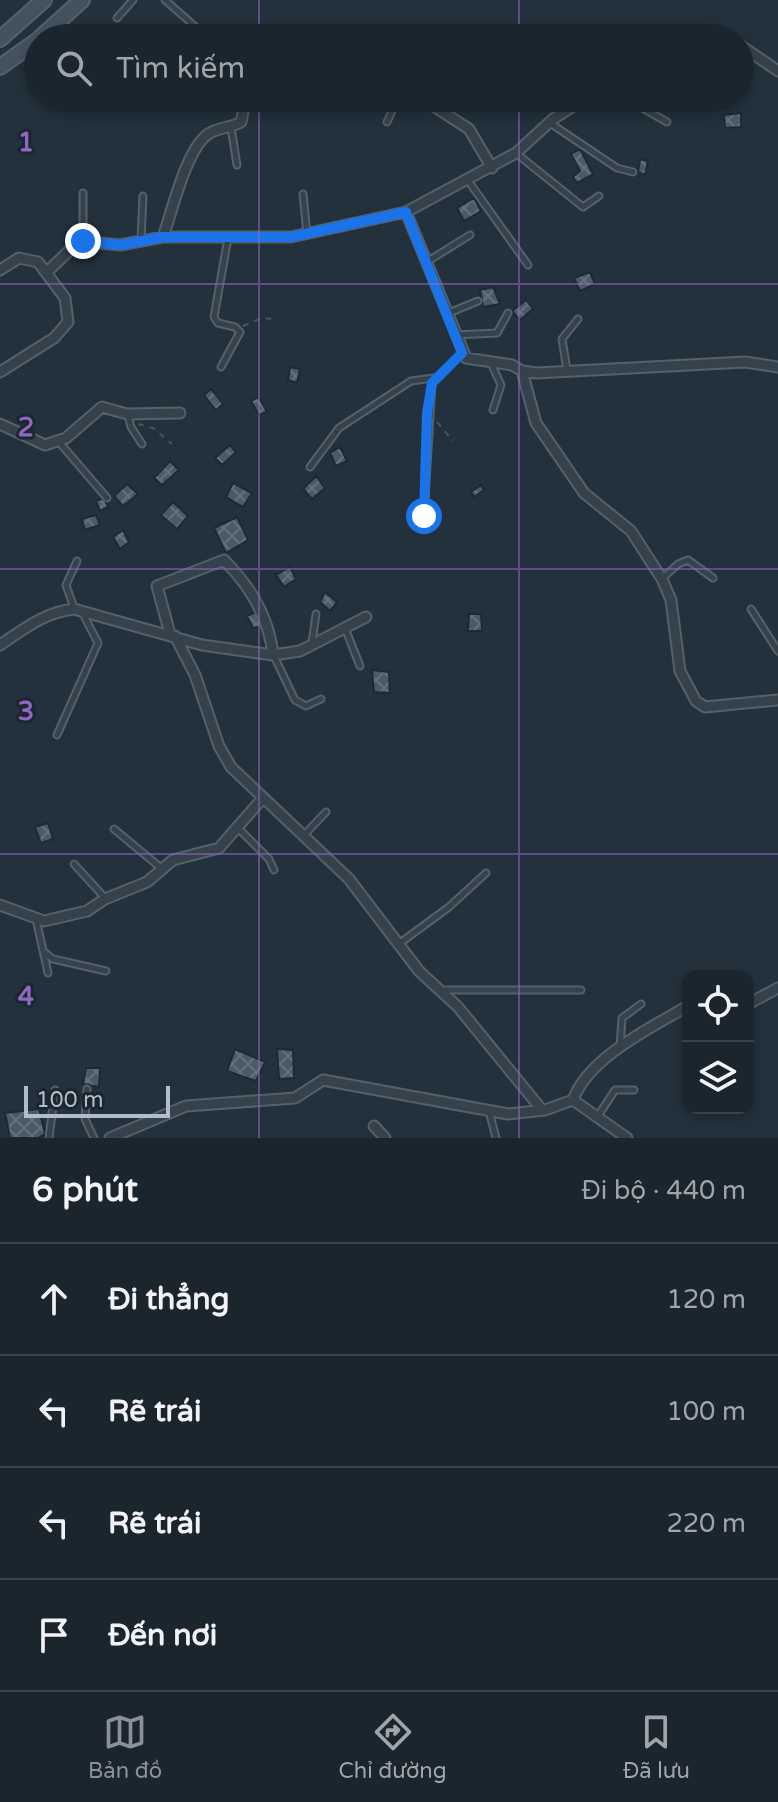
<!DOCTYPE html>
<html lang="vi">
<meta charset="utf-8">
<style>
:root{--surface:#1a252d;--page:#273139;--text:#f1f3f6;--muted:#9fa5aa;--line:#384249;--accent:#8c9099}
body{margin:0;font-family:"Varela Round",sans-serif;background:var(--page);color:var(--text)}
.controls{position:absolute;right:24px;bottom:24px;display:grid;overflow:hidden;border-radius:16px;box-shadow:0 4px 12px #0003}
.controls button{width:72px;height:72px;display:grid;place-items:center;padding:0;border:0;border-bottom:2px solid var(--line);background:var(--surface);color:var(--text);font:40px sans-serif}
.scale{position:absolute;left:24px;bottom:20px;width:146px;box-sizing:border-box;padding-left:8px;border:4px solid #b1bdc8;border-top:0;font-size:22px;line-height:28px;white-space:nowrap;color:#b1bdc8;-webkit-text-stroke:6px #1b2730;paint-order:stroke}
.stop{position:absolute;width:24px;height:24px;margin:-18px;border:6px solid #1a73e8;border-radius:50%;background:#fff}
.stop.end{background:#1a73e8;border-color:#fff;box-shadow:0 2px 8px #0008}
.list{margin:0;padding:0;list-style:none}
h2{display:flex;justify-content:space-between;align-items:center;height:104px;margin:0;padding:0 32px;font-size:34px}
h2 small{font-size:26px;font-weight:400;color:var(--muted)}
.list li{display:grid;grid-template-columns:52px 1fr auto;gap:24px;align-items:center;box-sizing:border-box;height:112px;padding:0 32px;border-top:2px solid var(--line)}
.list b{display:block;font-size:30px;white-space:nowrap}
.list em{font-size:26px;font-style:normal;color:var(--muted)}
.icon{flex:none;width:44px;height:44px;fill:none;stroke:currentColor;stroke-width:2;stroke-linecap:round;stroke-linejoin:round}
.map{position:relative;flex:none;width:778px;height:1138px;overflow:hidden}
.search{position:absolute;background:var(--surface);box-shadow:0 4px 12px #0003;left:24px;right:24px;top:24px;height:88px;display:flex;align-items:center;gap:20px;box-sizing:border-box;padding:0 28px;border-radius:44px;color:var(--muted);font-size:30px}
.sheet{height:552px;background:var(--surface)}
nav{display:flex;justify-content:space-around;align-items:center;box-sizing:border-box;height:112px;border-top:2px solid var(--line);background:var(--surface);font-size:22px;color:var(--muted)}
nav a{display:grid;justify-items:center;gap:4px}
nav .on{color:var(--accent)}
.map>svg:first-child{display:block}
.building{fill:url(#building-cross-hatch);stroke:#1d2933;stroke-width:2}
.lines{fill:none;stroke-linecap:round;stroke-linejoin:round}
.lane-casing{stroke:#54606a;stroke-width:9}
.street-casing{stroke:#54606a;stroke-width:13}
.secondary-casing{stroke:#54606a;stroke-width:18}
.path{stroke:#415958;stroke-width:2;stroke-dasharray:6 6;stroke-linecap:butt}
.lane{stroke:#35424c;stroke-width:5}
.street{stroke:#35424c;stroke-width:9}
.secondary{stroke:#43525f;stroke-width:14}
.route{stroke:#1a73e8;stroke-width:10}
.grid{fill:none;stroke:#9166c3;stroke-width:2;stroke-opacity:0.55}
.grid-label{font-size:26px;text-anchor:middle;font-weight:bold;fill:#9166c3;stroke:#1b2730;stroke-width:6;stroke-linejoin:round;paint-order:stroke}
</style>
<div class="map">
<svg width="778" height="1138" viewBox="0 0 778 1138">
<defs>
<pattern id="building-cross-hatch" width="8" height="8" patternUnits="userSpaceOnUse" patternTransform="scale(2)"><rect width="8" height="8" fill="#4a5b67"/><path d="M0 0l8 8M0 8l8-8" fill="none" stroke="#62717b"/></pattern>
</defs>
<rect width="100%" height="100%" fill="#22313c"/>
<!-- building -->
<path class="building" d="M 741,113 L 741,127 L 725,128 L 724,115 Z
M 580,149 L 593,174 L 577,183 L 573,177 L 580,171 L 571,154 Z
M 640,159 L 648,161 L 645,175 L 638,172 Z
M 474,198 L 481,211 L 464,221 L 457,208 Z
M 590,272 L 595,284 L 580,291 L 574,278 Z
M 493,287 L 500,304 L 483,307 L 480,290 Z
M 526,300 L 533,309 L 520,320 L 512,311 Z
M 290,367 L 300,369 L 297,383 L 288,380 Z
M 211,389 L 223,404 L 216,410 L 204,395 Z
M 259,397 L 267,412 L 259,415 L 251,401 Z
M 230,445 L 236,452 L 222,465 L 215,458 Z
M 340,447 L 347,461 L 336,466 L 330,453 Z
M 170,461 L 179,470 L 162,485 L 154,478 Z
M 316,476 L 325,488 L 312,499 L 303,489 Z
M 233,483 L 252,493 L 243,507 L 226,497 Z
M 127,484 L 138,494 L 123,506 L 114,496 Z
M 481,485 L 484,490 L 474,497 L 471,492 Z
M 104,498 L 108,507 L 100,511 L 96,501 Z
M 173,502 L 188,516 L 177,529 L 161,515 Z
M 96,515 L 100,525 L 85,530 L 82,519 Z
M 237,517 L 248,540 L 226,553 L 214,528 Z
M 123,530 L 129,542 L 120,549 L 113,537 Z
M 290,567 L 296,579 L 284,587 L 276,575 Z
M 325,592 L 337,602 L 330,611 L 320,602 Z
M 256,612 L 262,626 L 253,628 L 247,616 Z
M 469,614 L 481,614 L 482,631 L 468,631 Z
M 372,670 L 389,672 L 390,693 L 374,692 Z
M 48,823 L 53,839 L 41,843 L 35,827 Z
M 235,1049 L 265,1062 L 256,1081 L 227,1071 Z
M 277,1049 L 293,1050 L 294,1078 L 279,1079 Z
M 86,1068 L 100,1068 L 99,1087 L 83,1084 Z
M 39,1109 L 45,1134 L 38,1138 L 10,1138 L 5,1113 Z"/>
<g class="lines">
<defs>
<path id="lane" d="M 165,0 L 208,38
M 117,18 L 133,0
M 604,98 L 611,103
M 625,98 L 667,122
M 173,104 L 180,98
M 387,122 L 398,98
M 550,123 L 617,168 L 633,172
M 231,127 L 237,165
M 517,154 L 583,207 L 599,196
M 469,182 L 528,265
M 83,193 L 83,240
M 303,194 L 307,234
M 141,240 L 143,196
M 428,261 L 470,235
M 449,313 L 478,301
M 455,335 L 497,333 L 508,313
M 491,363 L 501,385 L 493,410
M 221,367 L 240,332 L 235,327 L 218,323 L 214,317 L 228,238
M 567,370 L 562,339 L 578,319
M 128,415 L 131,427 L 142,444
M 59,442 L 107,498
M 310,467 L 339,428 L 411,381 L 433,378
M 424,516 L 432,383 L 462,353
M 663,578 L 678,564 L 688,560 L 713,578
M 74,608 L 66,585 L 77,561
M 751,609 L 778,651
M 345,628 L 360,666
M 312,643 L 316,614
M 274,656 L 295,700 L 306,706 L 321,699
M 57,735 L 98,643 L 82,612
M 238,828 L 269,859 L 274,870
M 114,829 L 161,868
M 304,835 L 326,812
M 74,864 L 105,898
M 36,919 L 48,973
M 400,943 L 449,907 L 486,873
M 44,952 L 53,959 L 106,971
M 441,990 L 581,990
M 620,1048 L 622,1018 L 641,1004
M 87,1089 L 85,1119 L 94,1138
M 489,1111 L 496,1138
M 598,1116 L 615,1090 L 634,1090
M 49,1138 L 55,1090"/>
<path id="street" d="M 644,38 L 663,33 L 725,38
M 740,45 L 778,71
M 421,98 L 469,129 L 492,168
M 406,212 L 466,358 L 512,365 L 522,371 L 536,373 L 745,362 L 778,367
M 163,237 C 172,212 187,145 210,133 C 220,127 231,128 241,122 L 246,98
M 0,270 L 19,258 L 38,262 L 65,298 L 68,322 L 54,338 L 0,372
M 46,273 L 79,241 L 120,245 L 163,237 L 291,237 L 406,212 L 516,153 L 553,119 L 586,98
M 522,371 L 536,423 L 584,493 L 631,531 L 662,579 L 671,600 L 680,671 L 696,701 L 705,707 L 778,700
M 0,424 L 45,445 L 66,438 L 102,407 L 127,414 L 180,413
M 170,634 L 157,586 L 224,560 C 251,587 269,617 273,655
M 175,636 L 195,675 L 219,746 L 231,767 L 349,879 L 419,971 L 458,1007 L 542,1110
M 0,645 C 24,629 45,612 74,609 L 202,645 L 273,655 L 300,651 L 366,617
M 0,905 L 44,921 L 87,911 L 105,899 L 147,882 L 173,860 L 219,848 L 263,798
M 748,1004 L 778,988
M 573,1100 C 588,1058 650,1028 688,1006
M 374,1126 L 385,1138
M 110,1138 L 186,1106 L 295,1098 L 323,1080 L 508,1114 L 545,1110 L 573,1100 L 627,1138"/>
<path id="secondary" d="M 40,38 L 82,0
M 0,39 L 44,0
M 0,67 L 38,40"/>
</defs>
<!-- lane casing -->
<use href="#lane" class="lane-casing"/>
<!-- street casing -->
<use href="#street" class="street-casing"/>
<!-- secondary casing -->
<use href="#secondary" class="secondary-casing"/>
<!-- path -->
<path class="path" d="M 243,326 L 262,318 L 275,319
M 437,422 L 453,441
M 138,424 L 153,428 L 172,444"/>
<!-- lane -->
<use href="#lane" class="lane"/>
<!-- street -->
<use href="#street" class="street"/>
<!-- secondary -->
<use href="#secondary" class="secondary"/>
</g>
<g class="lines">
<!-- route -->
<path class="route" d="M 83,241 L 120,245 L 163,237 L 291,237 L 406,212 L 462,353 L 432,383 L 427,413 L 424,516"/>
</g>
<!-- grid -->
<path class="grid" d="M 259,0 L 259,38M 519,0 L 519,38M 259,98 L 259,1138M 519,98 L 519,1138M 0,284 L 778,284M 0,569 L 778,569M 0,854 L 778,854"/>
<g class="grid-label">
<text x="26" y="151">1</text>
<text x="26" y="436">2</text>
<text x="26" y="720">3</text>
<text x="26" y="1005">4</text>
</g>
</svg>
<div class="controls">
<button><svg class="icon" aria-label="locate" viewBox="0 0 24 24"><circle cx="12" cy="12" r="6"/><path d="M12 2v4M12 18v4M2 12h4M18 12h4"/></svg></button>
<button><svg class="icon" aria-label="layers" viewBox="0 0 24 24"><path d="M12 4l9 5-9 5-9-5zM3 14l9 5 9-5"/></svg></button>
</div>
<div class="scale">100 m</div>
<div class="stop" style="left:424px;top:516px"></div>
<div class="stop end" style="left:83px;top:241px"></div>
<div class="search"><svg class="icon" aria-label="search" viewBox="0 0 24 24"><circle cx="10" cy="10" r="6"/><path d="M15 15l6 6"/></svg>Tìm kiếm</div>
</div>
<section class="sheet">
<h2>6 phút<small>Đi bộ · 440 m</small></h2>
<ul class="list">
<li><svg class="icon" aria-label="ahead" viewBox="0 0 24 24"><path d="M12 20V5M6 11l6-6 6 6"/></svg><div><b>Đi thẳng</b></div><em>120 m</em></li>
<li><svg class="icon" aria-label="left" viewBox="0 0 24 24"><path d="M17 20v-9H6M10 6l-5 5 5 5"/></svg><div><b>Rẽ trái</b></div><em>100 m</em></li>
<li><svg class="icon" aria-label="left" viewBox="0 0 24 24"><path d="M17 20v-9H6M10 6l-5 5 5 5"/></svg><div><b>Rẽ trái</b></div><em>220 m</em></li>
<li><svg class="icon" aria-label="arrive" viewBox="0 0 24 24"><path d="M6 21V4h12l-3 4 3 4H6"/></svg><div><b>Đến nơi</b></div></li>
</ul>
</section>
<nav>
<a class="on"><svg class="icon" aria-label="map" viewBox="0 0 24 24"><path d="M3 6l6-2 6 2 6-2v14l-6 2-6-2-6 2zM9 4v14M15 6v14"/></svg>Bản đồ</a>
<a><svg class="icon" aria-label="directions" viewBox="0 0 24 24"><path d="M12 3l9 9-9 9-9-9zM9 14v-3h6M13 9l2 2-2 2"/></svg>Chỉ đường</a>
<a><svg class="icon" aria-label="saved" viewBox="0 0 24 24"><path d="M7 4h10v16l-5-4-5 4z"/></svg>Đã lưu</a>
</nav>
